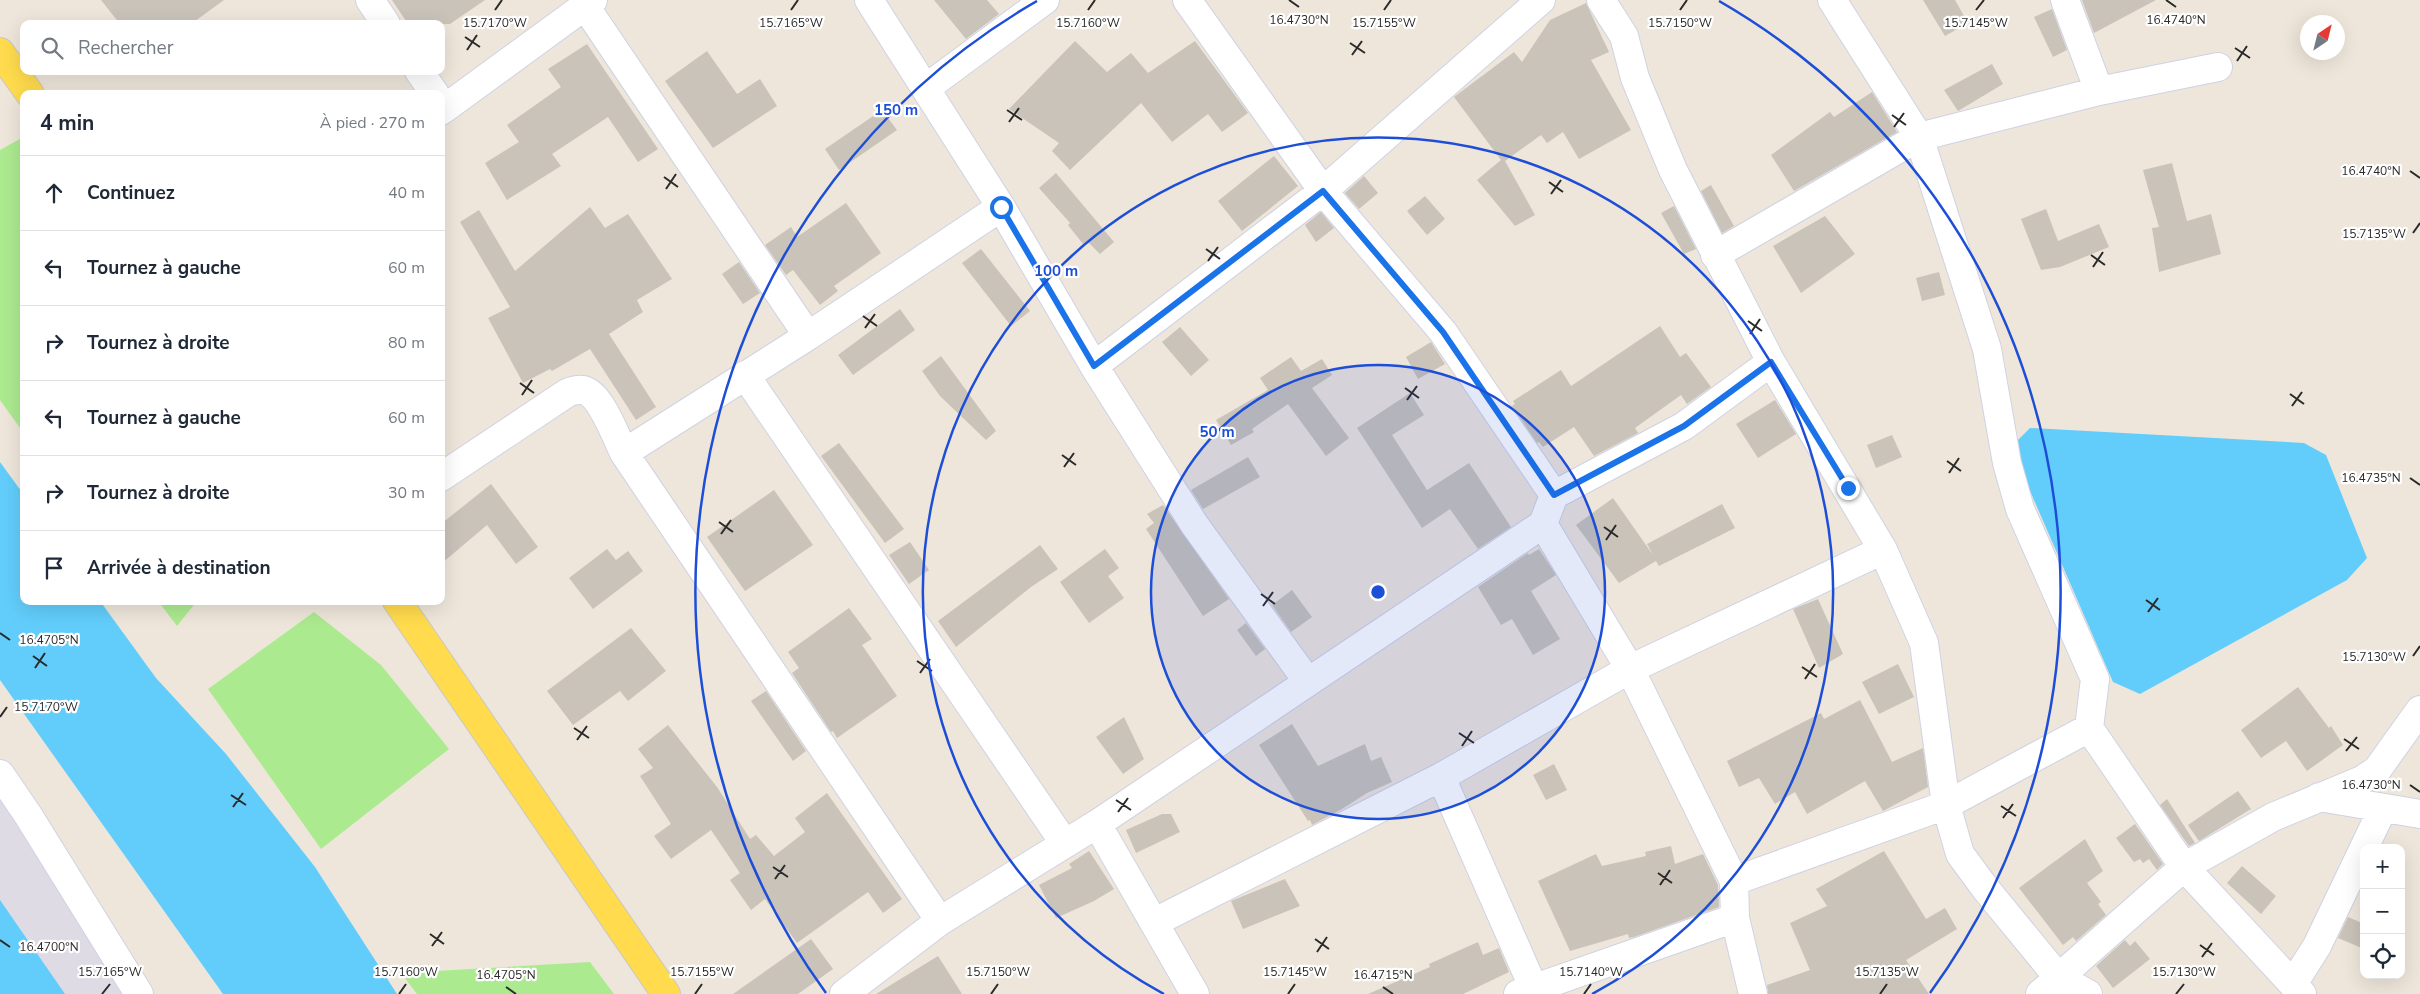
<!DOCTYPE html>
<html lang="fr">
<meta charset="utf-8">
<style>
:root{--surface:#fff;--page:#f2f2f3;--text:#1f2937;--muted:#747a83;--line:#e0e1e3}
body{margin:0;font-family:"Nunito Sans",sans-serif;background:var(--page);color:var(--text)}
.controls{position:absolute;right:15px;bottom:15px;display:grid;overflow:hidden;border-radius:10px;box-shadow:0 5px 20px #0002}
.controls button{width:45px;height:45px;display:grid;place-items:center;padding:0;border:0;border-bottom:1px solid var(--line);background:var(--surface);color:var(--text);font:25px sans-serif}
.compass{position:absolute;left:2300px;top:15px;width:45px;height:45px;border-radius:50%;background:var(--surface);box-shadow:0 5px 20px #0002;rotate:35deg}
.stop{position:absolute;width:15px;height:15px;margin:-11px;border:4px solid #1a73e8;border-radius:50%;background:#fff}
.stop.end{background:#1a73e8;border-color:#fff;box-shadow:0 1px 5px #0008}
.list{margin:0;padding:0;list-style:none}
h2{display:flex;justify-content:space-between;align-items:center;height:65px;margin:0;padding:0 20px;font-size:21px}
h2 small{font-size:16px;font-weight:400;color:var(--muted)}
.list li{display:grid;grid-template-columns:32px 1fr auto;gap:15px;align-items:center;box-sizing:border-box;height:75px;padding:0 20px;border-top:1px solid var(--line)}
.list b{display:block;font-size:19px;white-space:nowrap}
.list em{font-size:16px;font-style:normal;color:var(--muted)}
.icon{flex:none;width:28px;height:28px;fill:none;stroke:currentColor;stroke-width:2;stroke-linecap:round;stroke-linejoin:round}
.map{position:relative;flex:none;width:2420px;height:994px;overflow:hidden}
.search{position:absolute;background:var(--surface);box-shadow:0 5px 20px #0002;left:20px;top:20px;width:425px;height:55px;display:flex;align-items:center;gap:12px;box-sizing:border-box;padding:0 18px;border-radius:10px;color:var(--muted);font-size:19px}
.panel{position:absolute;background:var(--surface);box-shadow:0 5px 20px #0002;left:20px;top:90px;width:425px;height:515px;border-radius:10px}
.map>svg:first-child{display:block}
.industrial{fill:#dedbe5}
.green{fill:#acea90}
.water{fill:#62cdfb}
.building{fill:#c9c3ba}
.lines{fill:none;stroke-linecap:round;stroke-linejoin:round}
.minor-casing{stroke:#cfd2e4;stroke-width:30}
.primary-casing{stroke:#c8c8c8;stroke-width:30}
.minor{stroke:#fff;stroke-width:28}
.primary{stroke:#ffdb4d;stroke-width:28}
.route{stroke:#1a73e8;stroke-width:6}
.ticks{fill:none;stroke:#2a2a2a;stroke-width:2}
.ring{fill:none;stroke:#1d4ed8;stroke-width:2.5}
.ticks-label{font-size:12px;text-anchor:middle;fill:#2a2a2a;stroke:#fff;stroke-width:4.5;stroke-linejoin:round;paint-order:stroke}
.centre{fill:#1d4ed8;stroke:#fff;stroke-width:2.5}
.ring-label{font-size:15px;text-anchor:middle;font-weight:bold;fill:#1d4ed8;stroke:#fff;stroke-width:4.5;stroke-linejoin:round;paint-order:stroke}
</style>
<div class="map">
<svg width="2420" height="994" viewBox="0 0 2420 994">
<rect width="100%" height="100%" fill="#eee6da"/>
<!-- industrial -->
<path class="industrial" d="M 0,788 L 151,994 L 0,994 Z"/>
<!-- green -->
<path class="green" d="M 20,139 L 24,145 L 24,425 L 20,428 L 0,400 L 0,150 Z
M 158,601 L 197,601 L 177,626 Z
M 314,612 L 381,665 L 449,749 L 321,849 L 208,689 Z
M 590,962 L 614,994 L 417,994 L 401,973 Z"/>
<!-- water -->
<path class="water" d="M 2030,428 L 2304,443 L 2326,455 L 2367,558 L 2347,580 L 2140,694 L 2113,682 L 2011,447 Z
M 0,462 L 24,495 L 24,601 L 100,601 L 156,678 L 226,754 L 315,867 L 397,994 L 223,994 L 0,680 Z
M 0,900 L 65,994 L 0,994 Z"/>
<!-- building -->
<path class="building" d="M 101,0 L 224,0 L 191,24 L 120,24 Z
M 392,0 L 485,0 L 450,24 L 408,24 Z
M 934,0 L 987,0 L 999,14 L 966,39 Z
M 1923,0 L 1955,0 L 1968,23 L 1945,36 Z
M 2082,0 L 2156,0 L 2094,33 Z
M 1586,3 L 1609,52 L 1591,60 L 1631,130 L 1579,159 L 1563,132 L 1547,143 L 1541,135 L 1505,161 L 1535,215 L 1515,226 L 1477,180 L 1501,160 L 1454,97 L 1514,52 L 1522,62 L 1550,20 Z
M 2052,9 L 2067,50 L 2053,57 L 2034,17 Z
M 1075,41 L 1107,72 L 1131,53 L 1148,73 L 1195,41 L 1248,113 L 1222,132 L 1208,114 L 1172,142 L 1141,103 L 1070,170 L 1052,151 L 1059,143 L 1009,109 Z
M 587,44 L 658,149 L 638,162 L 608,117 L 552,154 L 561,166 L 507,200 L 485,163 L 519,142 L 507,125 L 561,87 L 548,69 Z
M 707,51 L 737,94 L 760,79 L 777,106 L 713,148 L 665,81 Z
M 1992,64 L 2003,84 L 1958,111 L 1944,90 Z
M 1872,92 L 1897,132 L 1794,191 L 1771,155 L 1830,112 L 1834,117 Z
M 882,110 L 897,130 L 839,170 L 825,149 Z
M 1274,156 L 1298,186 L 1242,231 L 1218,201 Z
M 2172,163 L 2187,221 L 2211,214 L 2221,254 L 2159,272 L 2152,228 L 2159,227 L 2143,170 Z
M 1056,173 L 1114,242 L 1100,254 L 1087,241 L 1083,244 L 1068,225 L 1070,223 L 1039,188 Z
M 1364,176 L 1378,193 L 1359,209 L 1345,193 Z
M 1711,185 L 1734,226 L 1722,233 L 1701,191 Z
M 1425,196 L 1445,219 L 1427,235 L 1407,211 Z
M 846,203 L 881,253 L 834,286 L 838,291 L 820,305 L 793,270 L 786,275 L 765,245 L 791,227 L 797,237 Z
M 1674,206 L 1696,249 L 1684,254 L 1661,213 Z
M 590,207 L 605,228 L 628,214 L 672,279 L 637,300 L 643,312 L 609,334 L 656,407 L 636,420 L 590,349 L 552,371 L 550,369 L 523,383 L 488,318 L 510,307 L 460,222 L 479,210 L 515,271 Z
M 2046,209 L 2058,241 L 2099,224 L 2109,247 L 2060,267 L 2041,270 L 2021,219 Z
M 1321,212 L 1334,228 L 1316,242 L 1305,225 Z
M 1825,216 L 1855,254 L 1801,293 L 1773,246 Z
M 981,249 L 1030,311 L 1011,326 L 962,263 Z
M 739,262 L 760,293 L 743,304 L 722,274 Z
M 1939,272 L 1945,295 L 1922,301 L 1916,278 Z
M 900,309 L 915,330 L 853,375 L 838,355 Z
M 1660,326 L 1680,357 L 1686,353 L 1711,387 L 1687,404 L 1681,395 L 1635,428 L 1638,433 L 1594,456 L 1574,427 L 1543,447 L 1539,442 L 1537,443 L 1512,406 L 1515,404 L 1513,401 L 1561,370 L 1571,386 Z
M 1180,327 L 1209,360 L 1191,376 L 1162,342 Z
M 1431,342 L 1445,364 L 1418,379 L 1406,357 Z
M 941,356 L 996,431 L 986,440 L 940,396 L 922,371 Z
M 1291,357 L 1301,371 L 1322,359 L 1332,375 L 1312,388 L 1349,438 L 1326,456 L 1288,404 L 1252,429 L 1254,432 L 1231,445 L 1216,420 L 1268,390 L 1260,378 Z
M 1410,393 L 1424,415 L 1392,435 L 1427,490 L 1469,463 L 1511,527 L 1478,549 L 1450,509 L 1422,528 L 1357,428 Z
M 1775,400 L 1796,434 L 1758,458 L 1736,424 Z
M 1892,435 L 1902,457 L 1876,468 L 1867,445 Z
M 839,443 L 904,529 L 885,543 L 821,456 Z
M 1248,457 L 1260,477 L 1203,509 L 1191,490 Z
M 491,484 L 538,547 L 516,564 L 487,525 L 441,564 L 441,524 Z
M 774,490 L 813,545 L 745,591 L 707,537 Z
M 1613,498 L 1653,555 L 1647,544 L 1722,504 L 1735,528 L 1659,566 L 1656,561 L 1619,583 L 1576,525 Z
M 1163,505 L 1229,599 L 1203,616 L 1146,529 L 1154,523 L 1147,514 Z
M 910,542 L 929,570 L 909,584 L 889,555 Z
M 1040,545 L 1058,569 L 1031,587 L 956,647 L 938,621 Z
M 607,549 L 616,560 L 628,551 L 643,571 L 593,609 L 569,578 Z
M 1105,549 L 1119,568 L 1108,576 L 1124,598 L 1089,623 L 1060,582 Z
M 1539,549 L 1556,575 L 1531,591 L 1560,639 L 1533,655 L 1512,619 L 1501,625 L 1478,587 L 1528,553 L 1529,555 Z
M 1292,590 L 1312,617 L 1291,632 L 1272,605 Z
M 1818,599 L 1843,654 L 1819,668 L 1793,609 Z
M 849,608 L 872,639 L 862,645 L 897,696 L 837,738 L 833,731 L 831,732 L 792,673 L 799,668 L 788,652 Z
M 1246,623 L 1265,649 L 1256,656 L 1237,630 Z
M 631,628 L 666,671 L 628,701 L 620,691 L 573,725 L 547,691 Z
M 1898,664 L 1914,697 L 1879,714 L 1862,682 Z
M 2298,687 L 2329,728 L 2331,726 L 2343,745 L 2307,771 L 2286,741 L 2261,758 L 2241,730 Z
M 766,691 L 806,751 L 793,761 L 751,701 Z
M 1860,700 L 1892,762 L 1923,748 L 1928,787 L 1883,811 L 1865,781 L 1807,814 L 1795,792 L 1775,804 L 1759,778 L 1739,787 L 1727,761 L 1821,713 L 1824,719 Z
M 1124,717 L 1144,759 L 1123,774 L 1096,737 Z
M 1292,724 L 1318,766 L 1365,744 L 1371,761 L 1381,757 L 1392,782 L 1367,793 L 1342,809 L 1312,825 L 1310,820 L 1308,821 L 1259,745 Z
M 668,725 L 717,787 L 750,839 L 756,835 L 774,856 L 805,832 L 795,818 L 827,793 L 902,899 L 883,913 L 868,892 L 797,943 L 765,899 L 751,910 L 730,880 L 740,873 L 711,830 L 671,859 L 654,836 L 671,824 L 640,776 L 653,768 L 638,749 Z
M 1554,764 L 1567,790 L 1546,800 L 1533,775 Z
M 2238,791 L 2251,809 L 2199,841 L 2188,825 Z
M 2167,799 L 2195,843 L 2189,846 L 2160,805 Z
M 1162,814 L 1171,814 L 1180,832 L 1136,853 L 1126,830 Z
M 2135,824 L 2163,864 L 2157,870 L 2149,859 L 2143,863 L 2140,859 L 2134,862 L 2116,838 Z
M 2085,839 L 2103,871 L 2087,883 L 2101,902 L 2098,904 L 2106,915 L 2076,941 L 2073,937 L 2063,945 L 2019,888 Z
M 1671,846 L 1675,864 L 1703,854 L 1718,885 L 1719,907 L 1634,937 L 1629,938 L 1628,934 L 1570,951 L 1538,881 L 1596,854 L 1602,866 L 1646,856 L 1645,852 Z
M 1089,851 L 1114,889 L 1094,901 L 1056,918 L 1039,885 L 1072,868 L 1069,864 Z
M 1884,851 L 1926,919 L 1945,908 L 1957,929 L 1906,960 L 1929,994 L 1768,994 L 1767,985 L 1810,970 L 1790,923 L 1827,906 L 1816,889 Z
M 2242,866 L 2276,896 L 2261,914 L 2227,883 Z
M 1285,879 L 1300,906 L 1243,929 L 1231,901 Z
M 2348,917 L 2364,924 L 2364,949 L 2338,938 Z
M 811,939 L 833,969 L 798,994 L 733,994 Z
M 2125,940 L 2130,946 L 2135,941 L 2150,959 L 2113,988 L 2096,966 Z
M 1478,942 L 1483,955 L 1499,948 L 1509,972 L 1463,994 L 1368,994 L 1430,967 L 1429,964 Z
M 938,956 L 962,994 L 876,994 Z"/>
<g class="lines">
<defs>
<path id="minor" d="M 370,0 L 386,24
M 869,0 L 1001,207 L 1094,366 L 1194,524 L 1308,682
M 1187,0 L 1323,191 L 1443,332 L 1554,495
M 2065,0 L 2099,91
M 585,6 L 808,336
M 2218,67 L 2099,91 L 1919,137 L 1987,349 L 2007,463 L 2020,509 L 2095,679 L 2089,728 L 2184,867 L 2302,994
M 419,71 L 435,94
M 926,88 L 1045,0
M 441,111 L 593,0
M 1715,255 L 1919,137 L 1832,0
M 1771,362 L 1883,550 L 1924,643 L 1946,805 L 1960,854 L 1985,888 L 2058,977 L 2088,994
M 1094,366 L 1323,191 L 1541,0
M 745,375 L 1065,844
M 624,453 L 808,336 L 1001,207
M 441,477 L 567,393 C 572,391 577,389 583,390 C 601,394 616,437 624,453 L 940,921
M 1543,524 L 1630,669 L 1734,881 L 1735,918 L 1753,994
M 0,774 L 28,815 L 139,994
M 1441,777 L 1534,989
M 2319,797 L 2420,814
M 1097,824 L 1195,994
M 1734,881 L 1946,805 L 2089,728
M 1155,922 L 1441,777 L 1630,669 L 1883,550
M 2293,984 L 2317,946 L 2383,808
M 844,994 L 940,921 L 1097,824 L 1543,524 L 1554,495 L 1684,426 L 1771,362 L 1673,170 L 1635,78 L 1624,36 L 1601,0
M 1518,994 L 1735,918
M 2040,994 L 2184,867 L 2273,817 L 2362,780 L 2377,770 L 2420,710"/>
<path id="primary" d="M 0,52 L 30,94
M 397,601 L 666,994"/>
</defs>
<!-- minor casing -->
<use href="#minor" class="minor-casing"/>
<!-- primary casing -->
<use href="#primary" class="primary-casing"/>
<!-- minor -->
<use href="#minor" class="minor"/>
<!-- primary -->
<use href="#primary" class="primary"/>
</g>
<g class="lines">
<!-- route -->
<path class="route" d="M 1001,207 L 1094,366 L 1323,191 L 1443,332 L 1554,495 L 1684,426 L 1771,362 L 1848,488"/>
</g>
<!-- ticks -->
<path class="ticks" d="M 1289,0 L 1299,7M 2166,0 L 2176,7M 495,10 L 502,0M 791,10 L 798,0M 1088,10 L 1095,0M 1384,10 L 1391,0M 1680,10 L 1687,0M 1976,10 L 1984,0M 465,37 L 480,47M 1350,43 L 1365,53M 2235,48 L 2250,58M 467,50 L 477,35M 1352,55 L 1362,41M 2237,61 L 2247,46M 1007,110 L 1022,120M 1892,115 L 1906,125M 1009,122 L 1019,108M 1894,127 L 1904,113M 2410,171 L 2420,178M 664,177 L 678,187M 1549,182 L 1563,192M 666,189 L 676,174M 1551,194 L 1561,180M 2413,233 L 2420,223M 1206,249 L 1220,259M 2091,255 L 2105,265M 1208,261 L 1218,247M 2093,267 L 2103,252M 863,316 L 877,326M 1748,321 L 1762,331M 865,328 L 875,314M 1750,334 L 1760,319M 520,383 L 534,393M 1405,388 L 1419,398M 2290,394 L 2304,404M 522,395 L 532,380M 1407,400 L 1417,386M 2292,406 L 2302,392M 1062,455 L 1076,465M 1947,461 L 1961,471M 1064,467 L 1074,453M 1949,473 L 1959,458M 2410,478 L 2420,485M 719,522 L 733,532M 1604,527 L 1618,537M 721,534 L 731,520M 1606,540 L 1616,525M 1261,594 L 1275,604M 2146,600 L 2160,610M 1263,606 L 1273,592M 2148,612 L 2158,598M 0,633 L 10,640M 33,656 L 47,666M 2413,656 L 2420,646M 917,661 L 932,671M 1802,667 L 1817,677M 35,668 L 45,653M 920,673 L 930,659M 1805,679 L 1815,664M 0,717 L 7,707M 574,728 L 589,738M 1459,733 L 1474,743M 2344,739 L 2359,749M 577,740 L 587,726M 1462,746 L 1472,731M 2346,751 L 2357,737M 2410,785 L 2420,792M 231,795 L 246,805M 1116,800 L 1131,810M 2001,806 L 2016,816M 233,807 L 243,793M 1118,812 L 1128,798M 2003,818 L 2013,804M 773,867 L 788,877M 1658,873 L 1672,883M 775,879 L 785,865M 1660,885 L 1670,870M 430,934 L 444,944M 1315,939 L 1329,949M 0,940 L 10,947M 2200,945 L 2214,955M 432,946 L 442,932M 1317,952 L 1327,937M 2202,957 L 2212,943M 506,987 L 516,994M 1383,987 L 1393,994M 102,994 L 110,984M 399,994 L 406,984M 695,994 L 702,984M 991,994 L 998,984M 1288,994 L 1295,984M 1584,994 L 1591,984M 1880,994 L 1887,984M 2176,994 L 2184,984"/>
<!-- distance rings -->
<circle cx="1378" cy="592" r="227" fill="#1d4ed8" fill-opacity=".12"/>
<g class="ring">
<circle cx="1378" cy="592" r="227"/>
<path d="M1164 994A455 455 0 1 1 1592 994"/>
<path d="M826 993A682 682 0 0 1 1037 1M1719 1A682 682 0 0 1 1930 993"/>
</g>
<g class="ticks-label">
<text x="2176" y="24">16.4740°N</text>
<text x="1299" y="24">16.4730°N</text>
<text x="495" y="27">15.7170°W</text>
<text x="791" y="27">15.7165°W</text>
<text x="1088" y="27">15.7160°W</text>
<text x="1384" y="27">15.7155°W</text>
<text x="1680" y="27">15.7150°W</text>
<text x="1976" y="27">15.7145°W</text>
<text x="2371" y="175">16.4740°N</text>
<text x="2374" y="238">15.7135°W</text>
<text x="2371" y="482">16.4735°N</text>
<text x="49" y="644">16.4705°N</text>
<text x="2374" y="661">15.7130°W</text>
<text x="46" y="711">15.7170°W</text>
<text x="2371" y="789">16.4730°N</text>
<text x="49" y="951">16.4700°N</text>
<text x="110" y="976">15.7165°W</text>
<text x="406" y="976">15.7160°W</text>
<text x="702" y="976">15.7155°W</text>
<text x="998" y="976">15.7150°W</text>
<text x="1295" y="976">15.7145°W</text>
<text x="1591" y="976">15.7140°W</text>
<text x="1887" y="976">15.7135°W</text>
<text x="2184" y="976">15.7130°W</text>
<text x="506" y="979">16.4705°N</text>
<text x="1383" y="979">16.4715°N</text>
</g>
<circle cx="1378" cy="592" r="8" class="centre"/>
<g class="ring-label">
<text x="896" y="115">150 m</text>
<text x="1056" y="276">100 m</text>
<text x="1217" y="437">50 m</text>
</g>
</svg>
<div class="controls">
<button>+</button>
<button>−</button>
<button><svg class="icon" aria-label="locate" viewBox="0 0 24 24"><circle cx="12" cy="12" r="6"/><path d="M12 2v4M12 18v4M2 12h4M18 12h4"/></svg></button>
</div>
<svg class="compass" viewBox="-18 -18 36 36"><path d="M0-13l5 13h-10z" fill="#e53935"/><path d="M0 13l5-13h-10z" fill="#747a83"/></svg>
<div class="stop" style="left:1001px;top:207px"></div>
<div class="stop end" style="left:1848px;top:488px"></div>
<div class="search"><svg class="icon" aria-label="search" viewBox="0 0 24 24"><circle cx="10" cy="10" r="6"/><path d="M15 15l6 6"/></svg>Rechercher</div>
<section class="panel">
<h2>4 min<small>À pied · 270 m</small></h2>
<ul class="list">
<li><svg class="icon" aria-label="ahead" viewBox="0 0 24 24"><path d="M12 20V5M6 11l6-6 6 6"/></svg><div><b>Continuez</b></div><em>40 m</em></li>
<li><svg class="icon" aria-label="left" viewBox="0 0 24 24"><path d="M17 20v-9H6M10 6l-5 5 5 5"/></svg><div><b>Tournez à gauche</b></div><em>60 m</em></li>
<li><svg class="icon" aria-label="right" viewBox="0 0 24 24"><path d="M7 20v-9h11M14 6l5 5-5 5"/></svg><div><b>Tournez à droite</b></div><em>80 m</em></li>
<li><svg class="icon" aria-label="left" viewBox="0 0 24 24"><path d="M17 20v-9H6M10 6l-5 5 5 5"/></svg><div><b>Tournez à gauche</b></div><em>60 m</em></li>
<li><svg class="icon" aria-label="right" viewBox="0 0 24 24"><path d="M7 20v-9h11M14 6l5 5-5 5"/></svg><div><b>Tournez à droite</b></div><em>30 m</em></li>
<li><svg class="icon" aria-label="arrive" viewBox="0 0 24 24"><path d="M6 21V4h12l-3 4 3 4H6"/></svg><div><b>Arrivée à destination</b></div></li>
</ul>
</section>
</div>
